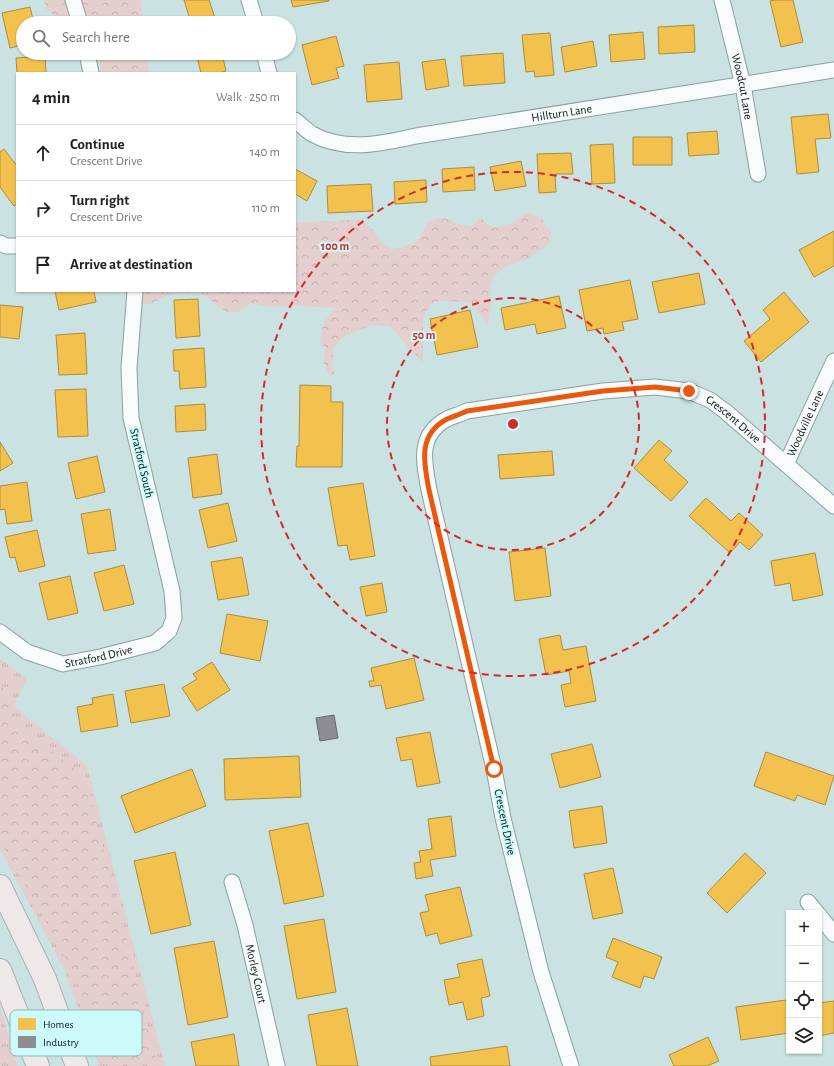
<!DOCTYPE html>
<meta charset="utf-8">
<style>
:root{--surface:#fff;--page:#f2f2f2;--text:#222;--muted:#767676;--line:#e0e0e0}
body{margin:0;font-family:"Alegreya Sans",sans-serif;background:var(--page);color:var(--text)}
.controls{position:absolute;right:12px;bottom:12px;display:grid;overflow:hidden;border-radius:0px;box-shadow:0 1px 3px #0004}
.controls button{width:36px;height:36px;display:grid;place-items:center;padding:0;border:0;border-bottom:1px solid var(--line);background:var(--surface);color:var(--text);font:20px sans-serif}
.stop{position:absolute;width:12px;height:12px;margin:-9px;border:3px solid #ea580c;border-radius:50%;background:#fff}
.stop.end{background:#ea580c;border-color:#fff;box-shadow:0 1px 4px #0008}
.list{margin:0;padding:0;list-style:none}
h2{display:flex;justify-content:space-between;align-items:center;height:52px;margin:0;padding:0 16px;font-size:17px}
h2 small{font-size:13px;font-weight:400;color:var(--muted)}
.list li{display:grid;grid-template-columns:26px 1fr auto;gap:12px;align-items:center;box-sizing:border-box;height:56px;padding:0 16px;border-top:1px solid var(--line)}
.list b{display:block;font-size:15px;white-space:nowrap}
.list p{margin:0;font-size:13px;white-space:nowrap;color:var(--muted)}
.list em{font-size:13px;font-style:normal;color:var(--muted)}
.icon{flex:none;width:22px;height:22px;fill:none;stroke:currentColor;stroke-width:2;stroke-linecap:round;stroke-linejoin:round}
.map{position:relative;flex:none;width:834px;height:1066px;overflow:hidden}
.search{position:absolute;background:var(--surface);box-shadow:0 1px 3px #0004;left:16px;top:16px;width:280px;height:44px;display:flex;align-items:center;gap:10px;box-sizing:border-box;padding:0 14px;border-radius:22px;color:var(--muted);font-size:15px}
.panel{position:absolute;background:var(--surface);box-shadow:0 1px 3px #0004;left:16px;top:72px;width:280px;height:220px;border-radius:0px}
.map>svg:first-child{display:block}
.grass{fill:url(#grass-tufts)}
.forest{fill:url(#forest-crowns)}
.homes{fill:#f2c14e;stroke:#ab8d3d}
.industry{fill:#8d8d92;stroke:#64696d}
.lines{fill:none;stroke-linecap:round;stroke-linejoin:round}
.minor-casing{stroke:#8c9f9f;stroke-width:17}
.motorway-casing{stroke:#aeb0b0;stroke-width:24}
.minor{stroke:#f7fbfb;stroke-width:15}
.motorway{stroke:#eee8e8;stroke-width:22}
.route{stroke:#ea580c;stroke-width:5}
.ring{fill:none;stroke:#d62828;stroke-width:2;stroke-dasharray:7 5}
.labels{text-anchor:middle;stroke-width:4;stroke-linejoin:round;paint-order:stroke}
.street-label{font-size:12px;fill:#051516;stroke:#cdfafa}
.key{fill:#cdfafa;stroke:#91b5b6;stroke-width:1}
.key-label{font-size:11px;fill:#051516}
.centre{fill:#d62828;stroke:#cdfafa;stroke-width:2}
.ring-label{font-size:12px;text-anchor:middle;font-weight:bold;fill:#d62828;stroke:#cdfafa;stroke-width:4;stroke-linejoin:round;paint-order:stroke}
</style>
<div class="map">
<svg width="834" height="1066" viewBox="0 0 834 1066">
<defs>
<pattern id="grass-tufts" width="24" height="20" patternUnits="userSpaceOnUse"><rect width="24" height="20" fill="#e5cece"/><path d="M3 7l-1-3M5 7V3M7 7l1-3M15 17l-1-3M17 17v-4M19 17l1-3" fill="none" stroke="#c3b0b0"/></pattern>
<pattern id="forest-crowns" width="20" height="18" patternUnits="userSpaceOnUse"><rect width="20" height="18" fill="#e5cece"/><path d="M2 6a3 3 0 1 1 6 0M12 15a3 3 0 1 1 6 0" fill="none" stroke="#c3b0b0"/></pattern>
</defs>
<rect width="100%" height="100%" fill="#cae2e2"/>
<!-- grass -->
<path class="grass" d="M 0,659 L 27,678 L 14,706 L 87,766 L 165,1066 L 99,1066 L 64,969 L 0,849 Z
M 0,1010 L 2,1013 L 17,1066 L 0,1066 Z"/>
<!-- forest -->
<path class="forest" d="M 45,0 L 141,0 L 143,23 L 63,23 L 45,8 Z
M 95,53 L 147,53 L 149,73 L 103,73 Z
M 529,213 L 541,218 L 552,234 L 548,245 L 529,258 L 505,267 L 495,275 L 490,284 L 491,305 L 488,325 L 472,303 L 450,301 L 438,301 L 430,305 L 423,318 L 423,363 L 390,326 L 372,325 L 346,335 L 334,347 L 332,365 L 335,374 L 329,375 L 324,363 L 325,347 L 320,342 L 324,321 L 337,308 L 297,306 L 271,307 L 251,303 C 235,315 230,317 214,303 C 211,301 208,296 204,295 C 198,293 187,293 180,293 C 164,293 157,304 142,305 L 135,298 L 135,291 L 295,291 L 295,223 C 318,222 340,220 363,220 L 374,231 L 380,241 L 390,249 L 402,248 L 418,241 L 428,223 L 437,218 L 448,219 L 461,225 L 473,226 L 480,217 L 489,226 C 496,226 506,227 512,223 C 519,218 520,216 529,213 Z
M 0,680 L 19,726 L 75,769 L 90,795 L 158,1066 L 106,1066 L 72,969 L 11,859 L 0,843 Z"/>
<!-- homes -->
<path class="homes" d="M 184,0 L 209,0 L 216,21 L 209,23 L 191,23 Z
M 291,0 L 329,0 L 329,1 L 293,7 Z
M 775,0 L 793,0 L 803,42 L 781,47 L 770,1 Z
M 30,7 L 34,23 L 23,23 L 23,45 L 10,48 L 2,13 Z
M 694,25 L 695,52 L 659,54 L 658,27 Z
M 643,32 L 645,59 L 611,62 L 609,35 Z
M 550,33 L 554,75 L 535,77 L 534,71 L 526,72 L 522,35 Z
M 336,36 L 344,66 L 336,68 L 339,78 L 312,85 L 302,45 Z
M 593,41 L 597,66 L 565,72 L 561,47 Z
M 196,53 L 222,53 L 226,71 L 219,73 L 201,73 Z
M 503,53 L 505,83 L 464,86 L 461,56 Z
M 45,56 L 46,73 L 17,73 L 16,58 Z
M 445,59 L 449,86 L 426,90 L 422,62 Z
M 399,62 L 402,99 L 367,102 L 364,65 Z
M 828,114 L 831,138 L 815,139 L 819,172 L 797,174 L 791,117 Z
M 717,131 L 719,154 L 689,156 L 687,133 Z
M 633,137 L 672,137 L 672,165 L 633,165 Z
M 613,144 L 615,183 L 592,184 L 590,145 Z
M 4,149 L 17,166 L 17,204 L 14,206 L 0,187 L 0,152 Z
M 571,153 L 573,174 L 555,174 L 556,192 L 539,193 L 537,154 Z
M 521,161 L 526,186 L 495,191 L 490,167 Z
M 474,167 L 475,190 L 443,192 L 442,169 Z
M 295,169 L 317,181 L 307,201 L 295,194 Z
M 426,180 L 427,202 L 395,204 L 394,182 Z
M 371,184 L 373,211 L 328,213 L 327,186 Z
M 834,231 L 834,266 L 814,277 L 799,250 Z
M 699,273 L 705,304 L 659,313 L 652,282 Z
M 630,280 L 638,319 L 622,322 L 624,330 L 604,334 L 603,328 L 587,331 L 579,290 Z
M 55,291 L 94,291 L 96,302 L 59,310 Z
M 784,292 L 809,322 L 761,362 L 744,341 L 770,319 L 763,310 Z
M 559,296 L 566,328 L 537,334 L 535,324 L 505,330 L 501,308 Z
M 198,299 L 200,336 L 176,338 L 174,300 Z
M 0,305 L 23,307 L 19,339 L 0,337 Z
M 470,310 L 478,347 L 437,355 L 430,319 Z
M 85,333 L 87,374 L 59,375 L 56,335 Z
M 204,348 L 206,387 L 180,389 L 179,371 L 174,371 L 173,350 Z
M 300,385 L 331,386 L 331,402 L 343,402 L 342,467 L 296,467 L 297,446 L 299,446 Z
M 86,389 L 88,436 L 58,437 L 55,390 Z
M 205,404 L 206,430 L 176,432 L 175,406 Z
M 659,440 L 672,451 L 664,460 L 688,482 L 671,501 L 634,468 Z
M 0,442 L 13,463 L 0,471 Z
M 552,451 L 554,475 L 500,479 L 498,455 Z
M 217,454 L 222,494 L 193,498 L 188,458 Z
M 97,456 L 105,492 L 76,499 L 68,463 Z
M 27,482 L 32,521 L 7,524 L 5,509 L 0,510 L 0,486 Z
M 363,483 L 375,556 L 350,560 L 347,545 L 338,546 L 328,488 Z
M 706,498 L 731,521 L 739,513 L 763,535 L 749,550 L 740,542 L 730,553 L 689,516 Z
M 228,503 L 237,541 L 208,548 L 199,510 Z
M 110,509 L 116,550 L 88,554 L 81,514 Z
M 37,530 L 45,566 L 19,572 L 15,557 L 10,558 L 5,537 Z
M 545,548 L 551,596 L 515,601 L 509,552 Z
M 815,553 L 823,595 L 793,601 L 790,583 L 775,586 L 771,561 Z
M 242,557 L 249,595 L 218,600 L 211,562 Z
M 124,565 L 134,604 L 104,611 L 94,573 Z
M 70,576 L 78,613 L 48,620 L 39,583 Z
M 382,583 L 387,612 L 366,616 L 360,587 Z
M 227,614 L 268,621 L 260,661 L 220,653 Z
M 560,635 L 563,650 L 586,646 L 596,701 L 565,707 L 561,685 L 571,683 L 569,671 L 546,675 L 539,639 Z
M 414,658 L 424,700 L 386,709 L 381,685 L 370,687 L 369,681 L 374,681 L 371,668 Z
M 212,662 L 230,690 L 197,711 L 182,688 L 197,679 L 193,674 Z
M 164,684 L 170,716 L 131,723 L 125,691 Z
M 113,694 L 118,726 L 81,732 L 77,707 L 93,704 L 92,698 Z
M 430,732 L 440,783 L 417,787 L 412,759 L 401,761 L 396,738 Z
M 592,744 L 601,777 L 560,788 L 551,754 Z
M 766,752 L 834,776 L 825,805 L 797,795 L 795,801 L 754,786 Z
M 299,756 L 301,797 L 225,800 L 224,759 Z
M 192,769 L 206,806 L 135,833 L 121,796 Z
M 602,806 L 607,843 L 574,848 L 569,811 Z
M 451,816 L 456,856 L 430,860 L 433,876 L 416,879 L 414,863 L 421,862 L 419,851 L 432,849 L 428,819 Z
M 308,823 L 324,896 L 284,904 L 269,831 Z
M 175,852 L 191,925 L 151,934 L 134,861 Z
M 745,853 L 766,873 L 727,913 L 707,893 Z
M 613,868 L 623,913 L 593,919 L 584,874 Z
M 460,887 L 472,936 L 440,944 L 437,933 L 426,936 L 420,913 L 429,911 L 425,895 Z
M 324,919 L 336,992 L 297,999 L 284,926 Z
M 613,938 L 662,957 L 654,979 L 644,976 L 640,988 L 612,977 L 618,962 L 606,957 Z
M 214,941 L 228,1017 L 188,1025 L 174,948 Z
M 482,959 L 490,996 L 481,998 L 484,1016 L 467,1020 L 463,1002 L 449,1005 L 444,980 L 460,977 L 457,964 Z
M 786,1000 L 789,1018 L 789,1033 L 741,1040 L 736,1007 Z
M 834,1001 L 834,1033 L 819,1036 L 819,1003 Z
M 347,1008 L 358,1066 L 317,1066 L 308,1015 Z
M 234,1034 L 239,1066 L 196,1066 L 191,1042 Z
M 708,1037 L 719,1061 L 707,1066 L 674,1066 L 669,1055 Z
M 507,1046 L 510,1066 L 431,1066 L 430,1057 Z"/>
<!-- industry -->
<path class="industry" d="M 334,715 L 338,738 L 320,741 L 316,718 Z"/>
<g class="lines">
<defs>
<g id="minor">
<path d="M 73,0 L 80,23"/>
<path d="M 249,0 L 256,23"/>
<path id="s1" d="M 722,0 L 743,85 L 758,174"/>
<path d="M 87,53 L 91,73"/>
<path d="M 264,53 L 269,73"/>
<path id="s2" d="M 295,120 C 300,124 306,130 312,134 C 345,152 381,144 416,136 L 834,70"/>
<path d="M 0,243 L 6,246 L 17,246"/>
<path id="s3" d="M 786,464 L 834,361"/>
<path id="s4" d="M 0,632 L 27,652 L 63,664 L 100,657 L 155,643 L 169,631 L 174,618 L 172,591 L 131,418 L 129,368 L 135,291"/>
<path id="s5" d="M 232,882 L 245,925 L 277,1066"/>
<path d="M 808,902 L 817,913"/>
<path d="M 819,915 L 834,934"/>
<path id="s6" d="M 571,1066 L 541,972 L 503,818 L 494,769 L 429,490 C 424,462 417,435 447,419 C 454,416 461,414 467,411 L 603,391 L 655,387 L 689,391 L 710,400 L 725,411 L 834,506"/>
</g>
<path id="motorway" d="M 0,886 L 45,979 L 77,1066
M 0,970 L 38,1066"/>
</defs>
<!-- minor casing -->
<use href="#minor" class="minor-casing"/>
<!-- motorway casing -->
<use href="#motorway" class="motorway-casing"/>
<!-- minor -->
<use href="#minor" class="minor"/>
<!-- motorway -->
<use href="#motorway" class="motorway"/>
</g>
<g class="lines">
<!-- route -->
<path class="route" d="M 494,769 L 429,490 C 424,463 417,435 447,419 C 454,416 461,414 467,411 L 603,391 L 655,387 L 689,391"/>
</g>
<!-- distance rings -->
<g class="ring">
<circle cx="513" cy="424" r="126"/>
<circle cx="513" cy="424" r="252"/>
</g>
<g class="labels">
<!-- street labels -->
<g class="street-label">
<text dy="4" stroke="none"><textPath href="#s1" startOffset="89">Woodcut Lane</textPath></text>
<text dy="4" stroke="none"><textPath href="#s2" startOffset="276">Hillturn Lane</textPath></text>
<text dy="4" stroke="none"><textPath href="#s6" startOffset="972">Crescent Drive</textPath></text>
<text dy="4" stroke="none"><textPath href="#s3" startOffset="45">Woodville Lane</textPath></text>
<text transform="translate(142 463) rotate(77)" y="4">Stratford South</text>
<text dy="4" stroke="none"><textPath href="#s4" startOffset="108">Stratford Drive</textPath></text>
<text transform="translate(505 822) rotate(78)" y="4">Crescent Drive</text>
<text dy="4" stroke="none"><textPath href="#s5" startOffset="95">Morley Court</textPath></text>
</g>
</g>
<!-- legend -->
<rect x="10" y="1010" width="132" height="46" rx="6" class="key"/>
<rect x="18" y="1018" width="18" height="12" fill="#f2c14e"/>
<rect x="18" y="1036" width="18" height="12" fill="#8d8d92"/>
<g class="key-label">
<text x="43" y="1028">Homes</text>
<text x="43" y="1046">Industry</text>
</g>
<circle cx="513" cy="424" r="6" class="centre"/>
<g class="ring-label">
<text x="335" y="250">100 m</text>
<text x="424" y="339">50 m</text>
</g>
</svg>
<div class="controls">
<button>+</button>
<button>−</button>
<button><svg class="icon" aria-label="locate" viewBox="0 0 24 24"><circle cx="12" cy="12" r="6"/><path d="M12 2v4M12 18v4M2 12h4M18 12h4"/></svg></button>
<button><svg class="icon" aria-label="layers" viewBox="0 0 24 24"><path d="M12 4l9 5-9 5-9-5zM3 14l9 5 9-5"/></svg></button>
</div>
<div class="stop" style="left:494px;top:769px"></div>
<div class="stop end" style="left:689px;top:391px"></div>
<div class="search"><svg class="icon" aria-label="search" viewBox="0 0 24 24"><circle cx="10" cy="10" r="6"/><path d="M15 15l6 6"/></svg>Search here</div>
<section class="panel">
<h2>4 min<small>Walk · 250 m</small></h2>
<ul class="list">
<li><svg class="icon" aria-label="ahead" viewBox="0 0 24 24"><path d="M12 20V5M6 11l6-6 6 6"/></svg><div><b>Continue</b><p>Crescent Drive</p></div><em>140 m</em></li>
<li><svg class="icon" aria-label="right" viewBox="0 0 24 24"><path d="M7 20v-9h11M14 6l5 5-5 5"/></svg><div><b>Turn right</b><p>Crescent Drive</p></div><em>110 m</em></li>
<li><svg class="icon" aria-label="arrive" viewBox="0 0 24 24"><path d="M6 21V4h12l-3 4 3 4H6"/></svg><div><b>Arrive at destination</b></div></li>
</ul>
</section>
</div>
